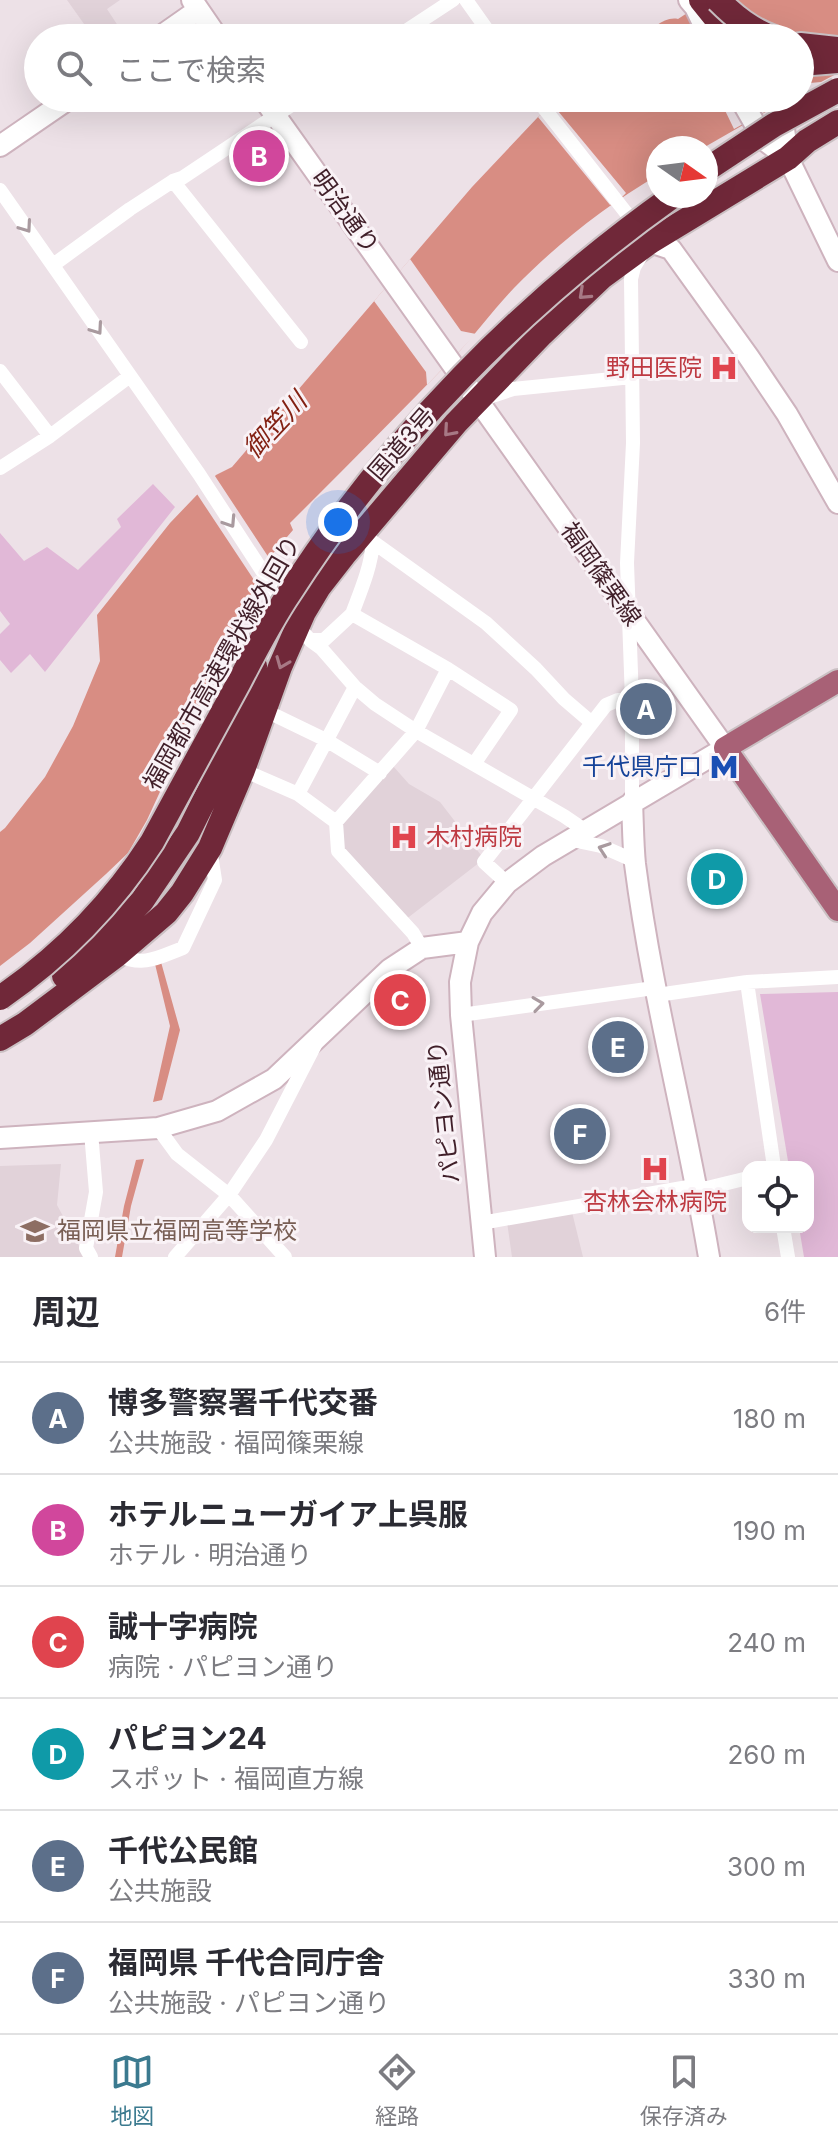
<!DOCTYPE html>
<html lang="ja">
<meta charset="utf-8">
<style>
:root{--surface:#fff;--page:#f7f7f7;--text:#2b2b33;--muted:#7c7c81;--line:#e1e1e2;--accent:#3b7a8f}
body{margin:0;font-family:Inter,"Noto Sans JP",sans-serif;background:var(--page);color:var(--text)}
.controls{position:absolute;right:24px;bottom:24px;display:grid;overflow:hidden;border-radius:16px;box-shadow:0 8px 32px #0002}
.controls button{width:72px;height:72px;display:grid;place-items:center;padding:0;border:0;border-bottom:2px solid var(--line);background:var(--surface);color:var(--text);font:40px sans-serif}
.compass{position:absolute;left:646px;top:136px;width:72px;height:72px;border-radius:50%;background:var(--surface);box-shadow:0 8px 32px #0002;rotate:104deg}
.you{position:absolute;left:338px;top:522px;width:28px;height:28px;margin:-20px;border:6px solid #fff;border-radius:50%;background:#1a73e8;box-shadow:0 0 0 12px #1a73e833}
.badge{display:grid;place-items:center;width:52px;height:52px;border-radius:50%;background:var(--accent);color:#fff;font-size:26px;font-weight:700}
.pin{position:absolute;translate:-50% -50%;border:4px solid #fff;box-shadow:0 2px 8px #0006}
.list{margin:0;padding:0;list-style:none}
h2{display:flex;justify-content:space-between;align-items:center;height:104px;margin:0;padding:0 32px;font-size:34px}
h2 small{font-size:26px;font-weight:400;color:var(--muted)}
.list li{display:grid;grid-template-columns:52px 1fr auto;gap:24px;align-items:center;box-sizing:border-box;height:112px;padding:0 32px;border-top:2px solid var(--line)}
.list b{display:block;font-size:30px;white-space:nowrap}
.list p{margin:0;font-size:26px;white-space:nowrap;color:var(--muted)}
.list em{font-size:26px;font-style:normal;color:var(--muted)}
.icon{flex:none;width:44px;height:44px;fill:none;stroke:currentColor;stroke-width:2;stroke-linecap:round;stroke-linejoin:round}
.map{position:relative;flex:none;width:838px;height:1257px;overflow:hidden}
.search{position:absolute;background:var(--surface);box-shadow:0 8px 32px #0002;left:24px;right:24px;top:24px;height:88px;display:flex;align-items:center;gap:20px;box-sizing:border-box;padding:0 28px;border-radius:44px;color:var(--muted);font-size:30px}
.sheet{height:776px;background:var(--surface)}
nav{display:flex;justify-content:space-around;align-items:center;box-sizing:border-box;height:112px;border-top:2px solid var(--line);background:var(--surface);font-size:22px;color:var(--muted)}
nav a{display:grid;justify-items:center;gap:4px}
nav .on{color:var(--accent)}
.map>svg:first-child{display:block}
.built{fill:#e1d2d9}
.green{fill:#e1b8d7}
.water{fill:#d88d83}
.pier{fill:#ede1e7}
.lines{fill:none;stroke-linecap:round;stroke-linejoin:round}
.secondary-casing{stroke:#ceb3be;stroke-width:24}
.primary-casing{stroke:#cac0c3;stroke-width:26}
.highway-casing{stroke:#cac0c3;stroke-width:28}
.street{stroke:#fff;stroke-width:14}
.secondary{stroke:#fff;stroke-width:20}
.primary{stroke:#a86176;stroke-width:22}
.highway{stroke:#702839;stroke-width:24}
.highway-bridge-casing{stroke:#cac0c3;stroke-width:28;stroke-linecap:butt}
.highway-bridge{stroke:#702839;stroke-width:24}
.oneway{stroke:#a99a9f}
.oneway2{stroke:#a77985}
.labels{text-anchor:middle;stroke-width:6;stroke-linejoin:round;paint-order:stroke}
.street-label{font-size:24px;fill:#401f29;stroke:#f9f2f6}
.health-label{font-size:24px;fill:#be3a42;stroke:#f9f2f6;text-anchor:end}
.transit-label{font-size:24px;fill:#164399;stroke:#f9f2f6;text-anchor:end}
.education-label{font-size:24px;fill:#785e54;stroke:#f9f2f6;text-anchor:start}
.water-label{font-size:26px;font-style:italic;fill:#832113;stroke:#f9f2f6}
</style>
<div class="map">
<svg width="838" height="1257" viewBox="0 0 838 1257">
<rect width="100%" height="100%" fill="#ede1e7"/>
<!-- built -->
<path class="built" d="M 67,0 L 120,0 L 107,9 L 126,38 L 94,38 Z
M 393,766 L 409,784 L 440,802 L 484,859 L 405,920 L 341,851 L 341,823 Z
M 61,1164 L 57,1205 L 85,1257 L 0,1257 L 0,1166 Z
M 572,1212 L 583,1257 L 512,1257 L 507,1222 Z"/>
<!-- green -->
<path class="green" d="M 153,484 L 175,507 L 45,672 L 30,654 L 11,673 L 0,660 L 0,634 L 10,624 L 0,611 L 0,533 L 24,561 L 47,547 L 78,570 L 121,527 L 117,519 Z
M 838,992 L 838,1257 L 804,1257 L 799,1227 L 808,1227 L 808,1167 L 789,1167 L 760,994 Z"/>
<!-- water -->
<path class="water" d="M 707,0 L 838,0 L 838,73 L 821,82 L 810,83 L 806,89 L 800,92 L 800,38 L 641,38 C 651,30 664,16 678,19 Z
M 562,98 L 790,98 L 703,148 L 658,148 L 658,175 C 605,206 557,244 514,288 C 493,310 475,335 454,357 C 400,413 345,468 290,523 L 293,530 L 269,558 L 256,583 L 147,820 L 128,853 L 106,874 L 30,943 L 0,966 L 0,832 L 5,828 L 45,777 L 73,726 L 100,661 L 97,615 L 170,523 L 216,475 L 232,467 L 472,187 L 538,117 Z
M 161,962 L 180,1030 L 162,1100 L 153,1102 L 170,1026 L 155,964 Z
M 144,1159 L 131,1206 L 122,1257 L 115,1257 L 124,1206 L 136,1160 Z"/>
<!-- pier -->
<path class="pier" d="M 719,98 L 790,98 L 734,129 Z
M 553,105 L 626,193 L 619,200 L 610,205 L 538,117 Z
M 410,259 L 461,331 L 476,334 L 427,385 L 426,372 L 374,301 Z
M 213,473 L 269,558 L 256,583 L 195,491 Z"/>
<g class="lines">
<defs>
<path id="secondary" d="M 192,0 L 218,38
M 689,0 L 695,7 L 710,38
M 158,38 L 198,10
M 263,98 L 725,748 L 543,856 L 507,883 L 482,913 L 468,942 L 460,982 L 461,1015 L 485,1257
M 740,98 L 764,140 L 788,158
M 775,98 L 781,107 L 788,158 L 838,261
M 0,146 L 70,98
M 650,242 L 671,249 L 748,356 L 787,414 L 838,503
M 632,802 C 633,823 633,844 635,864 C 652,996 687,1125 709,1257
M 0,1138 L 158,1128 L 217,1111 L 274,1079 L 390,969 L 422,948 L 468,942"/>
<path id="primary" d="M 838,681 L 725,748 L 838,910"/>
<path id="highway" d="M 701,0 L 726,31 L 737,38
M 800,45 L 838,49
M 800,64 L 838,61
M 64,976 L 91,953 L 142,901 L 188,833 L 220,769 L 255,666
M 0,1039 L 25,1024 L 117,955 L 166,913 L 182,893 L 210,848 L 243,770 L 280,667 L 304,612 L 319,587 L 344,555 L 456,423 L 542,334 L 602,277 L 650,242 L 788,158 L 807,141 L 838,122"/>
</defs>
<!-- secondary casing -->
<use href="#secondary" class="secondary-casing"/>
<!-- primary casing -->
<use href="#primary" class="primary-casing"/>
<!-- highway casing -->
<use href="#highway" class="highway-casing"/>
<!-- street -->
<path class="street" d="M 466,0 L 493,38
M 395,38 L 453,0
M 536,98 L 638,228
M 173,181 L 301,342
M 0,190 L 199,474 L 285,606
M 53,265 L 130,209 L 173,181 L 182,178 L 302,98
M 0,371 L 50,436
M 486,398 L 513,389 L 632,377
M 0,468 L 50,436 L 130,376
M 363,533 L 373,542 C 371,567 361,590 352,614 L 448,669 L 511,710 L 474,764
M 373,542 L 486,623 L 536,669 L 564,699 L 592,723
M 296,624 L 310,640 L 321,648 L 355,687 L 375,704 L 416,731 L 564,816 L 586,831
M 310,640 L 324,640 L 352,614
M 264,710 L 326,740 L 380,773
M 243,770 L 298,794 L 336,822
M 298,794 L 355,687
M 632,802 L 632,700 L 627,563 L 633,443 L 631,279 L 634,267 L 642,254
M 572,840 L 601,846 L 635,861
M 507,883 L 484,862 L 606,705 L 618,700 L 632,700
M 422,948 L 413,933 L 338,851 L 336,822 L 416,731 L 448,669
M 117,955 C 144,967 157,958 183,948 L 215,880 L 210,848
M 747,982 L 774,1167
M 657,995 L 747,982 L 838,977
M 461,1015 L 654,988
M 158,1128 L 177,1154 L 229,1195 L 285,1257
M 481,1223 L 688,1187 L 707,1188 L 748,1178
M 783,1227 L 788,1257
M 91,1257 L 86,1248 L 96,1192 L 91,1132
M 175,1257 L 229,1195 L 266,1140 L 315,1045"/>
<!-- secondary -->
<use href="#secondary" class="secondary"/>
<!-- primary -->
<use href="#primary" class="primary"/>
<!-- highway -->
<use href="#highway" class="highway"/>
<defs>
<path id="highway-bridge" d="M 718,0 C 735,17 751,30 774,38
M 706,170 L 774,125 L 838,90
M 0,998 C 61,956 112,904 152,842 C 181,789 210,735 239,682 C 255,651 271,620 290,592 C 388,439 525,301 673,196"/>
</defs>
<!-- highway-bridge casing -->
<use href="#highway-bridge" class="highway-bridge-casing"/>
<!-- highway-bridge -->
<use href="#highway-bridge" class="highway-bridge"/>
</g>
<!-- one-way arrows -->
<defs><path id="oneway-chevron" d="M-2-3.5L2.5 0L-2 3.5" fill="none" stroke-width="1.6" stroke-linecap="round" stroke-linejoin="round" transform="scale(2)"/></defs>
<g class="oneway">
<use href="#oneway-chevron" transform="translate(26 227) rotate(55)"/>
<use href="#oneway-chevron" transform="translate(97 329) rotate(55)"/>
<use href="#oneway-chevron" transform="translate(230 522) rotate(57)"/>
<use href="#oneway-chevron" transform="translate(604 849) rotate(-161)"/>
<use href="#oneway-chevron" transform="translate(538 1004) rotate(-8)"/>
</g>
<g class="oneway2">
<use href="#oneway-chevron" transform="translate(584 294) rotate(137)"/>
<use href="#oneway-chevron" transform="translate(449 431) rotate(131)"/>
<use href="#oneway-chevron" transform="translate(282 663) rotate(112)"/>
</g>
<!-- icons -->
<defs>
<symbol id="hospital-bare" viewBox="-9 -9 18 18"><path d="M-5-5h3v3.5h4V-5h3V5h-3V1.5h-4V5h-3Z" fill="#e0444e" stroke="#f9f2f6" stroke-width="2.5" paint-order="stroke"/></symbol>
<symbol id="metro-bare" viewBox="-9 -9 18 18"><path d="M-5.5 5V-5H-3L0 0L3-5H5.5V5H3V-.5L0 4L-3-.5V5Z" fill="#1a4fb4" stroke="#f9f2f6" stroke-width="2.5" paint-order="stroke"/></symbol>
<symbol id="school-bare" viewBox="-9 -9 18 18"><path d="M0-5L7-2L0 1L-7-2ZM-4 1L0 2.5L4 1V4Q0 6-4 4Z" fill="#8d6e63" stroke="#f9f2f6" stroke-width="2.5" paint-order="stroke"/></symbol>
</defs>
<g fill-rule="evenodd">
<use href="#hospital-bare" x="704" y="348" width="40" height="40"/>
<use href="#metro-bare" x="704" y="747" width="40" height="40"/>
<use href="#hospital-bare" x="384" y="817" width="40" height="40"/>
<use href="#hospital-bare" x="635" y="1149" width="40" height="40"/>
<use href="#school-bare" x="15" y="1211" width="40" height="40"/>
</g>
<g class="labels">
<!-- street labels -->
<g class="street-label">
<text transform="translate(345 212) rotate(54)" y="8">明治通り</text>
<text transform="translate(402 444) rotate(-49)" y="8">国道3号</text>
<text transform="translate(601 574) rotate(55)" y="8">福岡篠栗線</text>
<text transform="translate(222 663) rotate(-60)" y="8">福岡都市高速環状線外回り</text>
<text transform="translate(444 1112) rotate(-96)" y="8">パピヨン通り</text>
</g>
<!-- health labels -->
<g class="health-label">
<text x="702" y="376">野田医院</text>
<text x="426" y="845" text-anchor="start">木村病院</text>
<text x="655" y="1210" text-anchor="middle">杏林会林病院</text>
</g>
<!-- transit labels -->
<g class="transit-label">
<text x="702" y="775">千代県庁口</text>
</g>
<!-- education labels -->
<g class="education-label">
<text x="57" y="1239">福岡県立福岡高等学校</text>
</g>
<!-- water labels -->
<g class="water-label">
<text transform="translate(275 425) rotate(-47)" y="9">御笠川</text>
</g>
</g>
</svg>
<div class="controls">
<button><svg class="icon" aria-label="locate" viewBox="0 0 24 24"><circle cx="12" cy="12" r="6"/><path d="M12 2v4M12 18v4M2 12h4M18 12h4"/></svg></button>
</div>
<svg class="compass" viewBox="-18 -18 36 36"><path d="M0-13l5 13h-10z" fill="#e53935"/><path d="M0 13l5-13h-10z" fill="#7c7c81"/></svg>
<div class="you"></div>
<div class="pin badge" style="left:646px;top:709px;background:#5c6f8a">A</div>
<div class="pin badge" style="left:259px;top:156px;background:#d1479c">B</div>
<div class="pin badge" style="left:400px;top:1000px;background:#e0444e">C</div>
<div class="pin badge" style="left:717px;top:879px;background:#0f9aa8">D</div>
<div class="pin badge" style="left:618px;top:1047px;background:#5c6f8a">E</div>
<div class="pin badge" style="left:580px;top:1134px;background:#5c6f8a">F</div>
<div class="search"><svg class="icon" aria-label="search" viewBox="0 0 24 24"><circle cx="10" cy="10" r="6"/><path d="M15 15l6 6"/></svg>ここで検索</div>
</div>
<section class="sheet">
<h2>周辺<small>6件</small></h2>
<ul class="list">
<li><span class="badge" style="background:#5c6f8a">A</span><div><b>博多警察署千代交番</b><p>公共施設 · 福岡篠栗線</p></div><em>180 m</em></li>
<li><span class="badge" style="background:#d1479c">B</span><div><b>ホテルニューガイア上呉服</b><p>ホテル · 明治通り</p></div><em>190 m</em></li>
<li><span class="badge" style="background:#e0444e">C</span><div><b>誠十字病院</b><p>病院 · パピヨン通り</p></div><em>240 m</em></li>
<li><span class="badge" style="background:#0f9aa8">D</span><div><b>パピヨン24</b><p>スポット · 福岡直方線</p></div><em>260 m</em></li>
<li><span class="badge" style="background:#5c6f8a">E</span><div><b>千代公民館</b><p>公共施設</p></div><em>300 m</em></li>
<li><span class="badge" style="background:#5c6f8a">F</span><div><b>福岡県 千代合同庁舎</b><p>公共施設 · パピヨン通り</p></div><em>330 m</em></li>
</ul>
</section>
<nav>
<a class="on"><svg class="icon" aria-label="map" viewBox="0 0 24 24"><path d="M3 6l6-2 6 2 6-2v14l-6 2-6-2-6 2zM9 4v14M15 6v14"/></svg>地図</a>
<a><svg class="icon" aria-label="directions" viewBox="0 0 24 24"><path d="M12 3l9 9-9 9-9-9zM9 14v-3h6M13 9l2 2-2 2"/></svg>経路</a>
<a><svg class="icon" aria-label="saved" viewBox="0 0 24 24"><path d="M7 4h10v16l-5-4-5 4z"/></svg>保存済み</a>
</nav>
